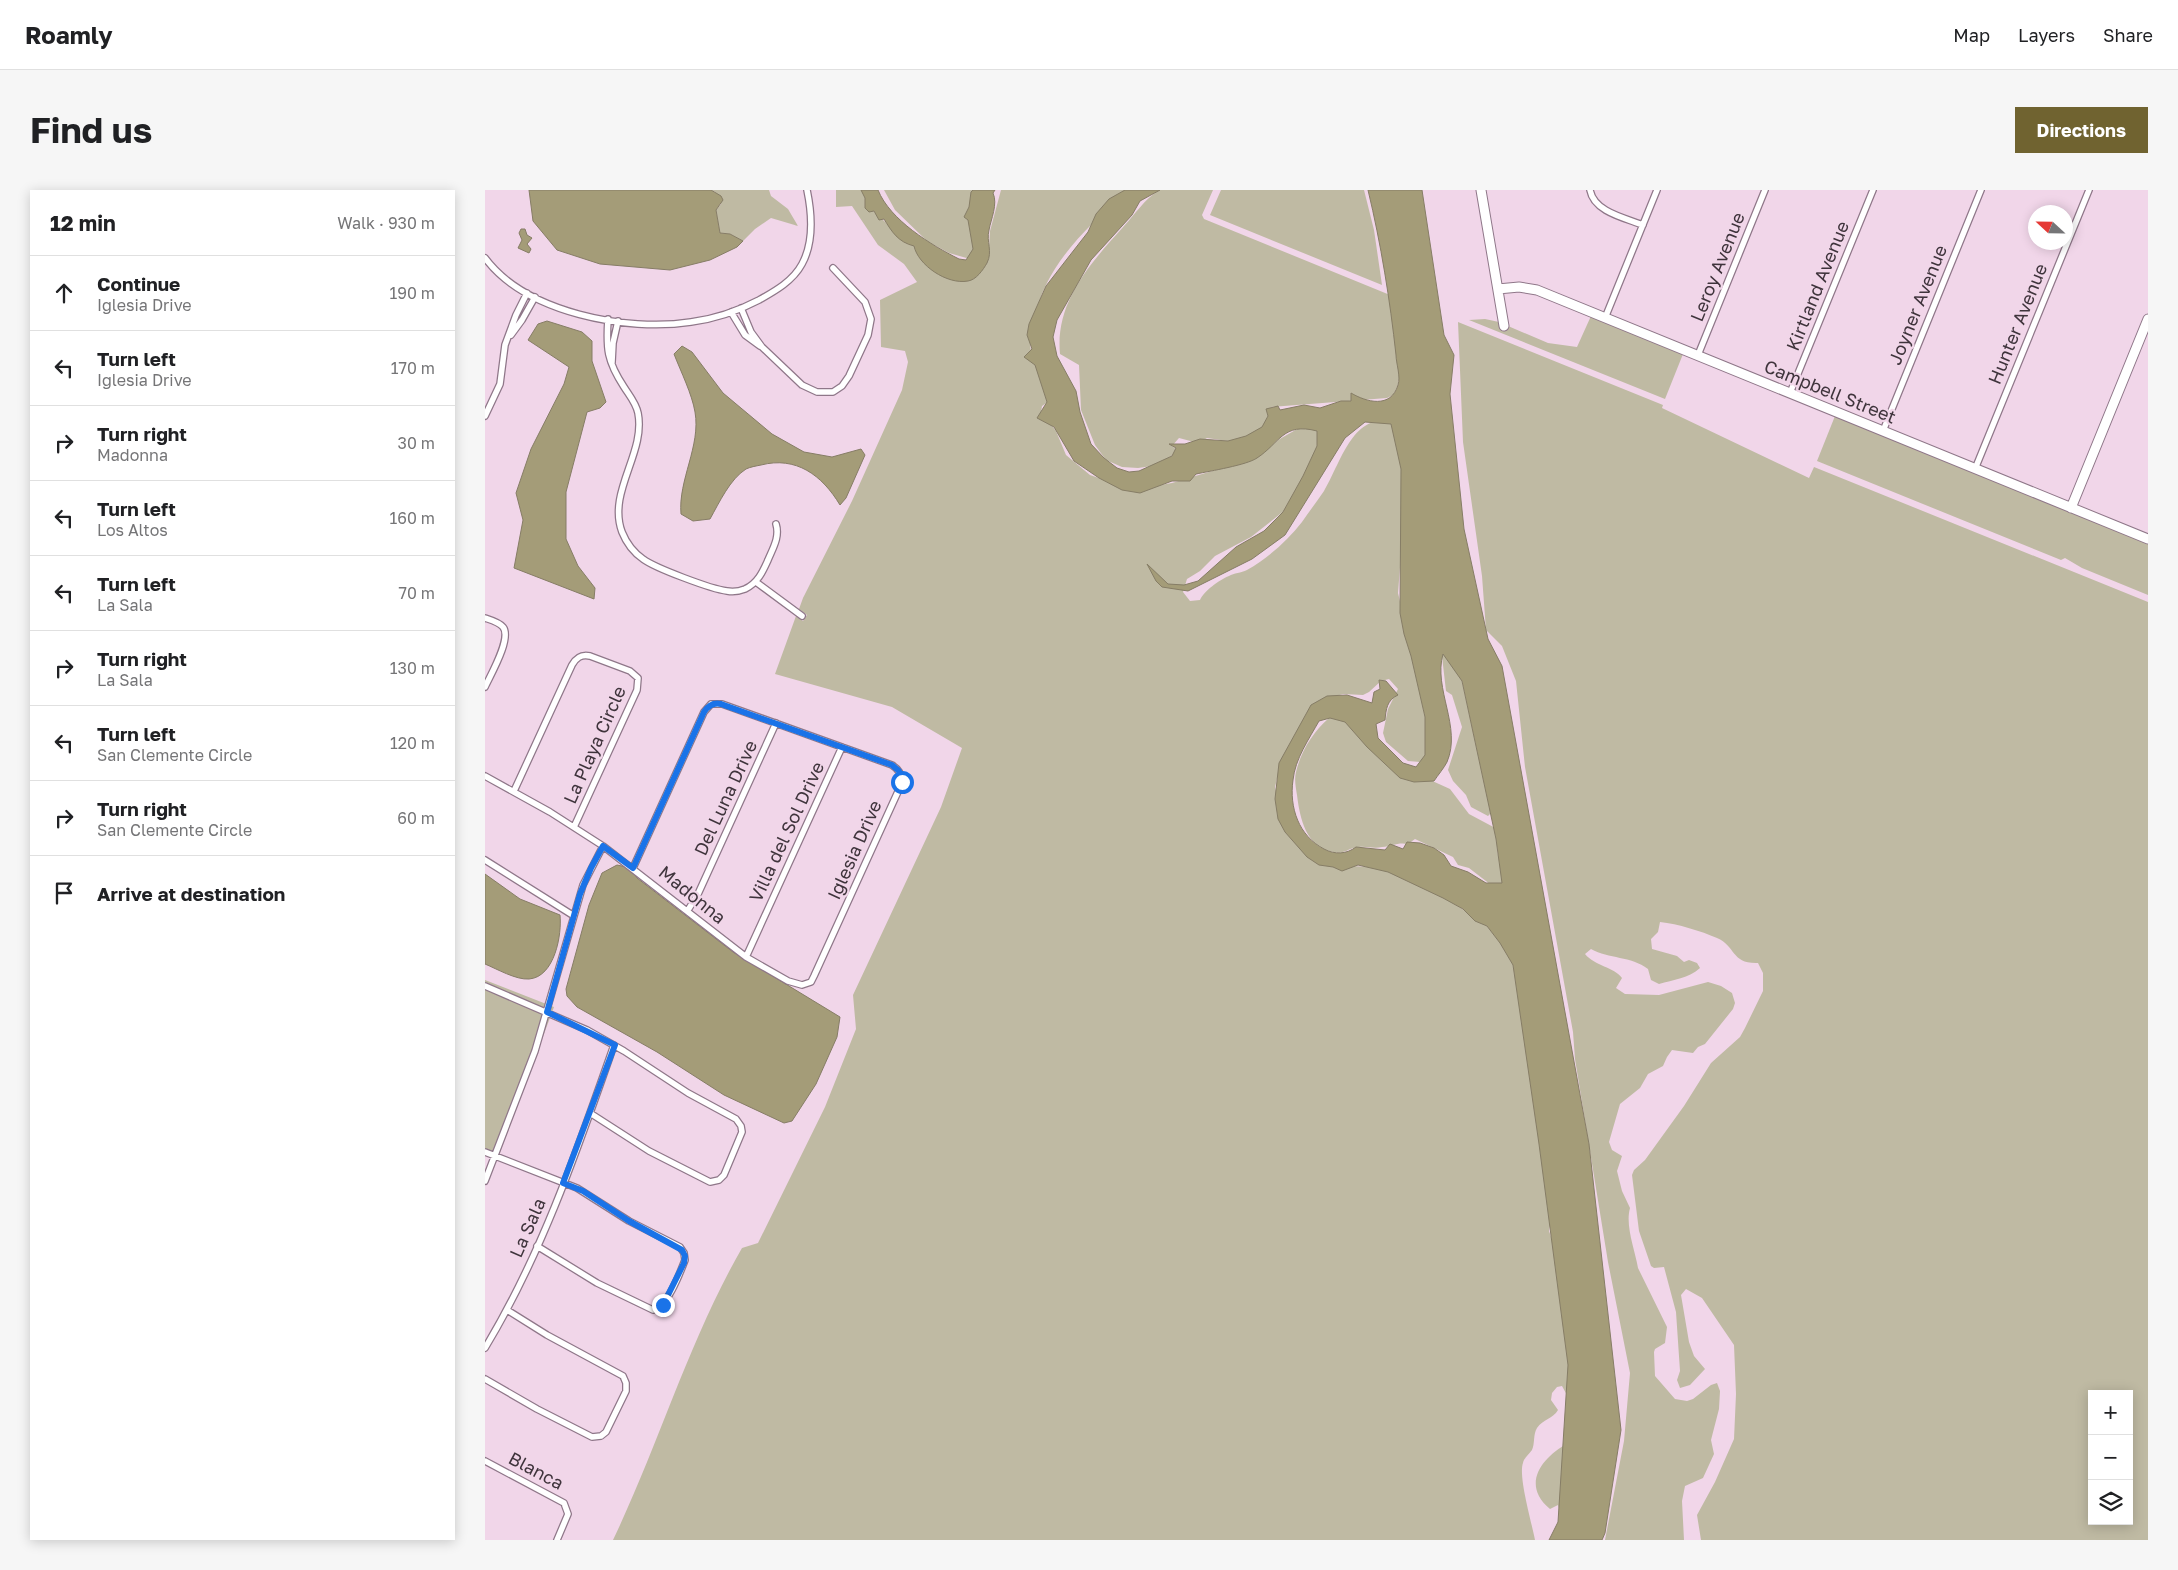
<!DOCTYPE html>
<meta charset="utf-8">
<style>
:root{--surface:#fff;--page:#f6f6f6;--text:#202124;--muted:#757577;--line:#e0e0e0;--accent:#706330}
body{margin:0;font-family:"Golos Text",sans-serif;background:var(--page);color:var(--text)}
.controls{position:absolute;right:15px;bottom:15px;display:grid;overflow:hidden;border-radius:0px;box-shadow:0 2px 12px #0003}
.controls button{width:45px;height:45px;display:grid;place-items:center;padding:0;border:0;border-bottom:1px solid var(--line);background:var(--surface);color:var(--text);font:25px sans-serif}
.compass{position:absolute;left:1543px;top:15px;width:45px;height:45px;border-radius:50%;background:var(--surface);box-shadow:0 2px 12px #0003;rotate:292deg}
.stop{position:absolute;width:15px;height:15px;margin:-11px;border:4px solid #1a73e8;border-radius:50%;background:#fff}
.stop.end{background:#1a73e8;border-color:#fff;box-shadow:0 1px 5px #0008}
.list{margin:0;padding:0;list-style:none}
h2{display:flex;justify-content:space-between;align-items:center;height:65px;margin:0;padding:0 20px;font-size:21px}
h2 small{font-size:16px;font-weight:400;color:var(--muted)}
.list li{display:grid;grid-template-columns:32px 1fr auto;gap:15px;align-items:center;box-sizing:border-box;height:75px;padding:0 20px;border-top:1px solid var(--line)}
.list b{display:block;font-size:19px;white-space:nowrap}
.list p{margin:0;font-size:16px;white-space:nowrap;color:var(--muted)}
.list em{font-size:16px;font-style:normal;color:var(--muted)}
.icon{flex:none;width:28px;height:28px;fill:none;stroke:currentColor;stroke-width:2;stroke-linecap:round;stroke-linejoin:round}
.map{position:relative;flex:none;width:1663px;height:1350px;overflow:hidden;border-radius:0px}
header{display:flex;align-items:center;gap:30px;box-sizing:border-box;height:70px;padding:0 25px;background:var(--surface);border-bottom:1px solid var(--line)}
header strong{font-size:24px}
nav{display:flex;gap:28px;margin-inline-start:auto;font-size:18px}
.intro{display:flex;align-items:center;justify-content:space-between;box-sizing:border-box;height:120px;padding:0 30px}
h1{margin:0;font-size:35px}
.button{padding:12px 22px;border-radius:0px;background:var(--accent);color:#fff;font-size:18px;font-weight:700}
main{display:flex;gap:30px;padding:0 30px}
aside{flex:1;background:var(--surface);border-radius:0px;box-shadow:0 2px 12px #0003}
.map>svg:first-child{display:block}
.green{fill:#bfbaa3;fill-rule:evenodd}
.water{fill:#a49c78;stroke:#867d66;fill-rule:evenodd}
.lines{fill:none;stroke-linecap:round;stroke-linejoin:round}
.street-casing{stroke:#8f7789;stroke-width:8}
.secondary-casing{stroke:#8f7789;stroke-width:11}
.street{stroke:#fff;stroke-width:5.5}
.secondary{stroke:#fff;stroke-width:9}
.route{stroke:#1a73e8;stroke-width:6}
.labels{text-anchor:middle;stroke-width:4.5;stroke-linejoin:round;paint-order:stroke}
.street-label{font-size:18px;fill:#3f343c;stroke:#f1d6e9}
</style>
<header>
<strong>Roamly</strong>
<nav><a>Map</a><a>Layers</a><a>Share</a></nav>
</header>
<div class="intro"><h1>Find us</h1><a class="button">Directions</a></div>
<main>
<aside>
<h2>12 min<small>Walk · 930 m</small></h2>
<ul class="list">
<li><svg class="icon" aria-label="ahead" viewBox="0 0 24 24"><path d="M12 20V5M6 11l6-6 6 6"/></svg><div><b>Continue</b><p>Iglesia Drive</p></div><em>190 m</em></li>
<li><svg class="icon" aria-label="left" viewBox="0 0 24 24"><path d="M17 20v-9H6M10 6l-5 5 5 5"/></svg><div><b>Turn left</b><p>Iglesia Drive</p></div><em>170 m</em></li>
<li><svg class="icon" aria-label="right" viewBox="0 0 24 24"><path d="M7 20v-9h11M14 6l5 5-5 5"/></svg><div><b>Turn right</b><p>Madonna</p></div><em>30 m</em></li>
<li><svg class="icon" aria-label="left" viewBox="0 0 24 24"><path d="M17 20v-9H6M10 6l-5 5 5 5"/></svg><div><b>Turn left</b><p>Los Altos</p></div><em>160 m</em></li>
<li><svg class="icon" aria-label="left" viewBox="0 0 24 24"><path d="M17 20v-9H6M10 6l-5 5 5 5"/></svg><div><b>Turn left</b><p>La Sala</p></div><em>70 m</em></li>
<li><svg class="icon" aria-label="right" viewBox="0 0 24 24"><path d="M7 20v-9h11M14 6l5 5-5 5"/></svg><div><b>Turn right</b><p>La Sala</p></div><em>130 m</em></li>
<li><svg class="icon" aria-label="left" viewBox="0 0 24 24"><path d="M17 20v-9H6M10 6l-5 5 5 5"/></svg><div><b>Turn left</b><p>San Clemente Circle</p></div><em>120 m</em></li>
<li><svg class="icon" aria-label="right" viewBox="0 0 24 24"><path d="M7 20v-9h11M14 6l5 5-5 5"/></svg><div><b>Turn right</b><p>San Clemente Circle</p></div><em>60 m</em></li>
<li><svg class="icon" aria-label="arrive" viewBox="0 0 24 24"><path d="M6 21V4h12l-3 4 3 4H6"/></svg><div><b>Arrive at destination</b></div></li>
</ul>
</aside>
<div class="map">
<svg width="1663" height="1350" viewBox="0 0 1663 1350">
<rect width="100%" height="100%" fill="#f1d6e9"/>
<!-- green -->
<path class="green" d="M 226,0 L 284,0 L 286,6 L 303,19 L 313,36 L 286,28 L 270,39 L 258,51 L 245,44 L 235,43 L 231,20 L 236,14 L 230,2 Z
M 351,0 L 380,0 L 388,21 L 408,39 L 479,88 L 488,89 L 503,71 L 505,41 L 516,0 L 643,0 C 602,38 561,73 549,130 C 548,137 544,146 545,153 C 545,167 560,196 566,210 L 557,216 L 556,222 L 571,241 L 581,265 L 605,285 L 637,296 L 658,298 L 687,293 L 764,270 L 776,264 L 793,250 L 814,238 L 835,236 L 841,247 L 799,321 L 766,347 L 730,366 L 715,381 L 702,389 L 698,402 L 705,411 L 715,410 C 719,401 734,390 744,386 C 749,383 756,383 762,380 C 783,368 802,351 817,332 C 824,322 832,311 839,301 C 857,271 867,221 912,231 L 920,313 L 913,403 L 937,501 L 938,519 L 945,546 L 942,564 L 935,572 L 923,571 L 901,552 L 898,543 L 903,519 L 913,499 L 904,489 L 896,491 L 884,502 L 878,505 L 858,504 L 844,508 L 797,569 L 790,597 L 803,645 L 867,676 L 901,678 L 936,691 L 1002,736 L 1027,767 L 1068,1014 L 1064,1041 L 1079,1084 L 1084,1146 L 1083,1207 L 1077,1196 L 1072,1197 L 1067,1203 L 1066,1210 L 1073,1220 C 1068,1229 1058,1229 1052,1238 C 1048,1244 1050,1254 1047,1260 C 1044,1264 1039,1268 1038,1273 C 1033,1286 1047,1334 1050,1350 L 128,1350 C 174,1254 204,1150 257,1058 L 273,1053 L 340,917 L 371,839 L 368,805 L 456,617 L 477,558 L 407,517 L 290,484 L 311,426 L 318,431 L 322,425 L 314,419 L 318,408 L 367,311 L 417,200 L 423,172 L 420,161 L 396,157 L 395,110 L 432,92 L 419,74 L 393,55 L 367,16 L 351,17 Z
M 399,0 L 490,0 L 482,24 L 491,51 L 485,69 L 464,63 L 442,51 L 410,20 Z
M 674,0 L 728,0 L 717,25 L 719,29 L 905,105 C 909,131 924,182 908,205 L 902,208 L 786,217 L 780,236 L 757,253 L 722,248 L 713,253 L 694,248 L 687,256 L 693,261 L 674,275 L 653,278 L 637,277 L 621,270 L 610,255 L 596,220 L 594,175 L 575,164 C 570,111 606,73 639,36 C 651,23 659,10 674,0 Z
M 736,0 L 879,0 L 889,40 L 897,95 L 725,25 Z
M 1106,126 L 1198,164 L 1180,209 L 984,130 L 1000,129 L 1014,132 L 1016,140 L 1023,140 L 1023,136 L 1063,153 L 1092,157 Z
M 973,132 L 1178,215 L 1177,218 L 1324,288 L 1329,277 L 1663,412 L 1663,1350 L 1216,1350 L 1212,1325 L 1230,1292 L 1249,1249 L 1251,1204 L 1249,1155 L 1217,1108 L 1201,1099 L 1196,1105 L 1204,1152 L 1209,1166 L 1220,1179 L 1205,1195 L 1195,1198 L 1192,1190 L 1195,1181 L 1191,1122 L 1179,1077 L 1169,1078 L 1166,1076 L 1154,1041 L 1147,985 L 1149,980 L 1160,970 L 1199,916 L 1226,873 L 1255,847 L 1260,838 L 1278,801 L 1278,783 L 1273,773 C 1246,774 1251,756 1232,748 C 1216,741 1193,734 1175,732 L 1173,742 L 1166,749 L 1167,759 L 1192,766 L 1199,772 L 1204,770 L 1212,773 L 1215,778 C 1204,788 1188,790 1174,794 L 1166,790 L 1163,779 C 1146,766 1124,769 1106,759 L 1100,764 C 1110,776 1129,777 1137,788 L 1131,798 L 1140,804 L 1174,805 L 1223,792 L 1236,796 L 1247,803 L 1250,813 L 1248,819 L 1220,854 L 1213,857 L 1208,863 L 1187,860 L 1182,867 L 1178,876 L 1163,884 L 1155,898 L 1135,914 L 1124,952 L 1127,960 L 1137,966 L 1132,981 L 1137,1001 L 1145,1018 C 1140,1036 1150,1060 1153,1078 L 1182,1137 L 1180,1153 L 1170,1159 L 1169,1162 L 1170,1186 L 1190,1209 L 1202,1211 L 1208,1209 L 1226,1195 L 1232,1193 L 1235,1201 L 1234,1219 L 1226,1250 L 1229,1264 L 1218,1288 L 1200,1296 L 1197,1311 L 1199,1350 L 1120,1350 L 1139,1251 L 1145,1183 L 1123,1072 L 1090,869 L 1088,842 L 1040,577 L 1031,491 L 1017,456 L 1001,440 L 997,386 L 978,252 ZM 1607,1204 L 1644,1204 L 1644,1331 L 1607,1331 Z
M 1350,226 L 1663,353 L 1663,405 L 1597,378 L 1580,368 L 1576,370 L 1332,271 Z
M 955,449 L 974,478 L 1006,623 L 1003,626 L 986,617 L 981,605 L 968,591 L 963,580 L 977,537 L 967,505 L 961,501 Z
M 864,527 L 887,555 L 943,589 L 965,599 L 984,624 L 1014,640 L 1016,647 L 1012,660 L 1019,693 L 1010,698 L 984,678 L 973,675 L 968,667 L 930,649 L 923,654 C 913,652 907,656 897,657 C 889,659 881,656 874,657 C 865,657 859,665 848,662 C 821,657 815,629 812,605 C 811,598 809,590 811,582 C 816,561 828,542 844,528 Z
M 0,790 L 69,817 L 14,965 L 0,960 Z
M 1083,1253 L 1092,1253 L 1072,1335 L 1075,1322 L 1073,1315 L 1065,1319 C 1036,1295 1056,1268 1083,1253 Z"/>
<!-- water -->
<path class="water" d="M 44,0 L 226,0 L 236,6 L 238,10 L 231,20 L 235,43 L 245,44 L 258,51 L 252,57 L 225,70 L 185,80 L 115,74 L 72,60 L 48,31 Z
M 376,0 L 393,0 C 405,30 446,55 474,69 L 481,70 L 488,59 L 483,30 L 479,27 L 484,17 L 486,2 L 488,0 L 510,0 L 508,3 C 513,14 506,29 504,40 C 501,52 508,61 502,73 C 498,80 491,90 483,91 C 462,95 433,75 429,56 C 413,52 407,42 399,29 L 394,30 L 389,21 L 384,22 L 380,18 L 380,8 Z
M 640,0 L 675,0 L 655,11 L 647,25 L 606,70 L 572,130 L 568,147 L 572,166 L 591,201 L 595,222 L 606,254 L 619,268 L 632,278 L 644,282 L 654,281 L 687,266 L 691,258 L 684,254 L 700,254 L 715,249 L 743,251 L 761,246 L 777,237 L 783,226 L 781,219 L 793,216 L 795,220 L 819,215 L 835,218 L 856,211 L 866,211 L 866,203 C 881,212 906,219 913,195 C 916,187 911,173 911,165 C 905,110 896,54 883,0 L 937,0 L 959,145 L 969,165 L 965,204 L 979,339 L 1003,449 L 1017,476 L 1104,954 L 1136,1240 L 1120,1343 L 1117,1350 L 1064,1350 L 1073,1332 L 1083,1175 L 1054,954 L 1028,775 L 1015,753 L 1002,736 L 990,731 L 978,719 L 958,708 L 903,682 L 873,675 L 857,681 L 848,677 L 834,675 L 822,667 L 800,642 L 793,629 L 790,609 L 794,573 L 826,515 L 842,506 L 862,505 L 887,513 L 889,502 L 895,499 L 894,490 L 901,491 L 913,505 C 902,510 901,519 900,530 L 891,534 L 893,548 L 918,573 L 931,577 L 940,565 L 940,527 L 926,466 L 919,444 L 915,423 L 916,279 L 906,234 L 880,232 L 860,248 L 800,345 L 767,369 L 703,401 L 677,397 L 671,391 L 662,374 L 683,394 L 699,395 L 713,391 L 751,357 L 779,341 L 798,322 L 818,286 L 832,256 L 832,241 C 798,232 795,253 772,268 C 762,275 725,281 711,284 L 705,291 L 687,291 L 655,303 L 637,300 L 614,288 L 589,271 L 569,237 L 552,228 L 562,212 L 550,175 L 539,167 L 547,159 L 542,145 L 544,134 L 561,96 L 603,42 L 611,24 L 624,9 ZM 958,464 L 977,491 L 1011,649 L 1017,693 L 1001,693 L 983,682 L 966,676 L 959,665 L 949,658 L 935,653 L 922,652 L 918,659 L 905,654 L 900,660 L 871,657 C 862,664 850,665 839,659 C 814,646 804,618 808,590 C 810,569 824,549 834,531 L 845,528 L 860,532 L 882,557 L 915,588 L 929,592 L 949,591 C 953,585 959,578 962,572 C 977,537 948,499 958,464 Z
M 36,39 L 40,39 L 42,45 L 47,48 L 42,54 L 46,59 L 44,63 L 33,58 L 37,50 L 34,43 Z
M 62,131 L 97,142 L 107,151 L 107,171 L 121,212 L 115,218 L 102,222 L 81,302 L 81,349 L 93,376 L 110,398 L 109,409 L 29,378 L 38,330 L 31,303 L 46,259 L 79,194 L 84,177 L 43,150 L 53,134 Z
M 197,156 L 207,162 L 238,203 L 287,244 L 319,262 L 347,267 L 376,259 L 380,265 L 361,308 L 355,315 C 337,285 311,266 276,275 C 271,276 265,277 261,279 C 245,289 234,313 225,329 L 208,331 L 196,324 C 193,290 216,256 210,222 C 207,204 196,182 189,164 Z
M 132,675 L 146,678 L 152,688 L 248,762 L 355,827 L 352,847 L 331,894 L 307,931 L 299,933 L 239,905 L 172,862 L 92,817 L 82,806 L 81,799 L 104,715 L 117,683 Z
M 0,684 L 35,709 L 75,725 C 77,744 70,787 44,789 C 31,790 12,779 0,774 Z"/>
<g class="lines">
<defs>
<path id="street" d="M 1105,0 C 1109,22 1140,28 1158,35
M 0,68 C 41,123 142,142 206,132 C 229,129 253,121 274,110 C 290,101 308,91 317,74 C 329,52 327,24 322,0
M 256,118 L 266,142 L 277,157 L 317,195 L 332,202 L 348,202 L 357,196 L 364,186 L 383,145 L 386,129 L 380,112 L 348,78
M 246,122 L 260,145 L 275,156
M 1120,128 L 1172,0
M 123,129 C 121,159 122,171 139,197 C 144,205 151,213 153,223 C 161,263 122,302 137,342 C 141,352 148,362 158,369 C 170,378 226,399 242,401 C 248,402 255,401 260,399 C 273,393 278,381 283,370 C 288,358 295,347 291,334
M 26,145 L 37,130 L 50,107
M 1213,165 L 1280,0
M 127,172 L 128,153 L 133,131
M 1305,203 L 1388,0
M 0,226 L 15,194 L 20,155 L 31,125 L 42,103
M 1398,241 L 1496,0
M 1490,279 L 1604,0
M 271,392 L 317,426
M 0,428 C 6,430 14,432 18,437 C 27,448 6,484 0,497
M 0,586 L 65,622 L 118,656 L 261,767 L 303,791 L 317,795 L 326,792 L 329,786 L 416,595 C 418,586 415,580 407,575 L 237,514 L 226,514 L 219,522 L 148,678
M 29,601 L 87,475 C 91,468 96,464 105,466 L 145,481 L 153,488 L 152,500 L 89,637
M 0,670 L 89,726
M 203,720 L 213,704 L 291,533
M 261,767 L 357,557
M 0,796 L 102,840 L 139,861 L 203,903 L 251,929 L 256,936 L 257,942 L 239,985 L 234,990 L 225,992 L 164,961 L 105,923
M 0,962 L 92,998 L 144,1031 L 195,1057 L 199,1063 L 200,1070 C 195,1083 182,1118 168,1120 L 112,1093 L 52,1056
M 0,991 L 50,861 L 98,695 L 118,656
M 0,1158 C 57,1064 93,958 129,855
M 0,1189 L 52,1219 L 107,1247 L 116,1246 L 121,1242 L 141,1201 L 141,1193 L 138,1186 L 62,1145 L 22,1120
M 0,1271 L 79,1313 L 83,1324 L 72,1350"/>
<path id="secondary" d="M 996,0 L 1019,136
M 1013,99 L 1034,97 L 1052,100 L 1663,349
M 1586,318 L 1663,129"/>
</defs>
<!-- street casing -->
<use href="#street" class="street-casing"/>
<!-- secondary casing -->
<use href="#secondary" class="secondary-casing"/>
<!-- street -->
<use href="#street" class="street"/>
<!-- secondary -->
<use href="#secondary" class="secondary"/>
</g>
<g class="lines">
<!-- route -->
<path class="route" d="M 178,1115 L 199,1073 L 200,1066 L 197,1060 L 144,1031 L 98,1001 L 78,993 L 130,855 L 62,822 L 95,704 L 106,678 L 118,656 L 148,678 L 219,522 C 223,516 228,512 236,514 L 407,575 L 414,581 L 417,592"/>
</g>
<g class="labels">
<!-- street labels -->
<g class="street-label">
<text transform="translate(1233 77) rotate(-68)" y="6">Leroy Avenue</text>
<text transform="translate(1333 96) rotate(-68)" y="6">Kirtland Avenue</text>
<text transform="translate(1433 115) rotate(-68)" y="6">Joyner Avenue</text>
<text transform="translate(1533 134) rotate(-68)" y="6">Hunter Avenue</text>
<text transform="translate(1345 202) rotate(22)" y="6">Campbell Street</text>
<text transform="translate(110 555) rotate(-66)" y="6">La Playa Circle</text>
<text transform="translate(241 608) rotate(-65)" y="6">Del Luna Drive</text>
<text transform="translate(302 642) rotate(-65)" y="6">Villa del Sol Drive</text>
<text transform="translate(370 660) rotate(-66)" y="6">Iglesia Drive</text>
<text transform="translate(207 705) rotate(39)" y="6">Madonna</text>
<text transform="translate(43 1038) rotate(-66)" y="6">La Sala</text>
<text transform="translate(51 1281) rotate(28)" y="6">Blanca</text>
</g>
</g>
</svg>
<div class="controls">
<button>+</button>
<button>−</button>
<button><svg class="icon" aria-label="layers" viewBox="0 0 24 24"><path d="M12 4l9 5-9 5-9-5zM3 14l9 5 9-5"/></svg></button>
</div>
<svg class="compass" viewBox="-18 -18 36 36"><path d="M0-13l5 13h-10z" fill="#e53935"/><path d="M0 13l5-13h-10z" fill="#757577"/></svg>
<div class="stop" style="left:417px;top:592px"></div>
<div class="stop end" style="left:178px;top:1115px"></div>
</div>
</main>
